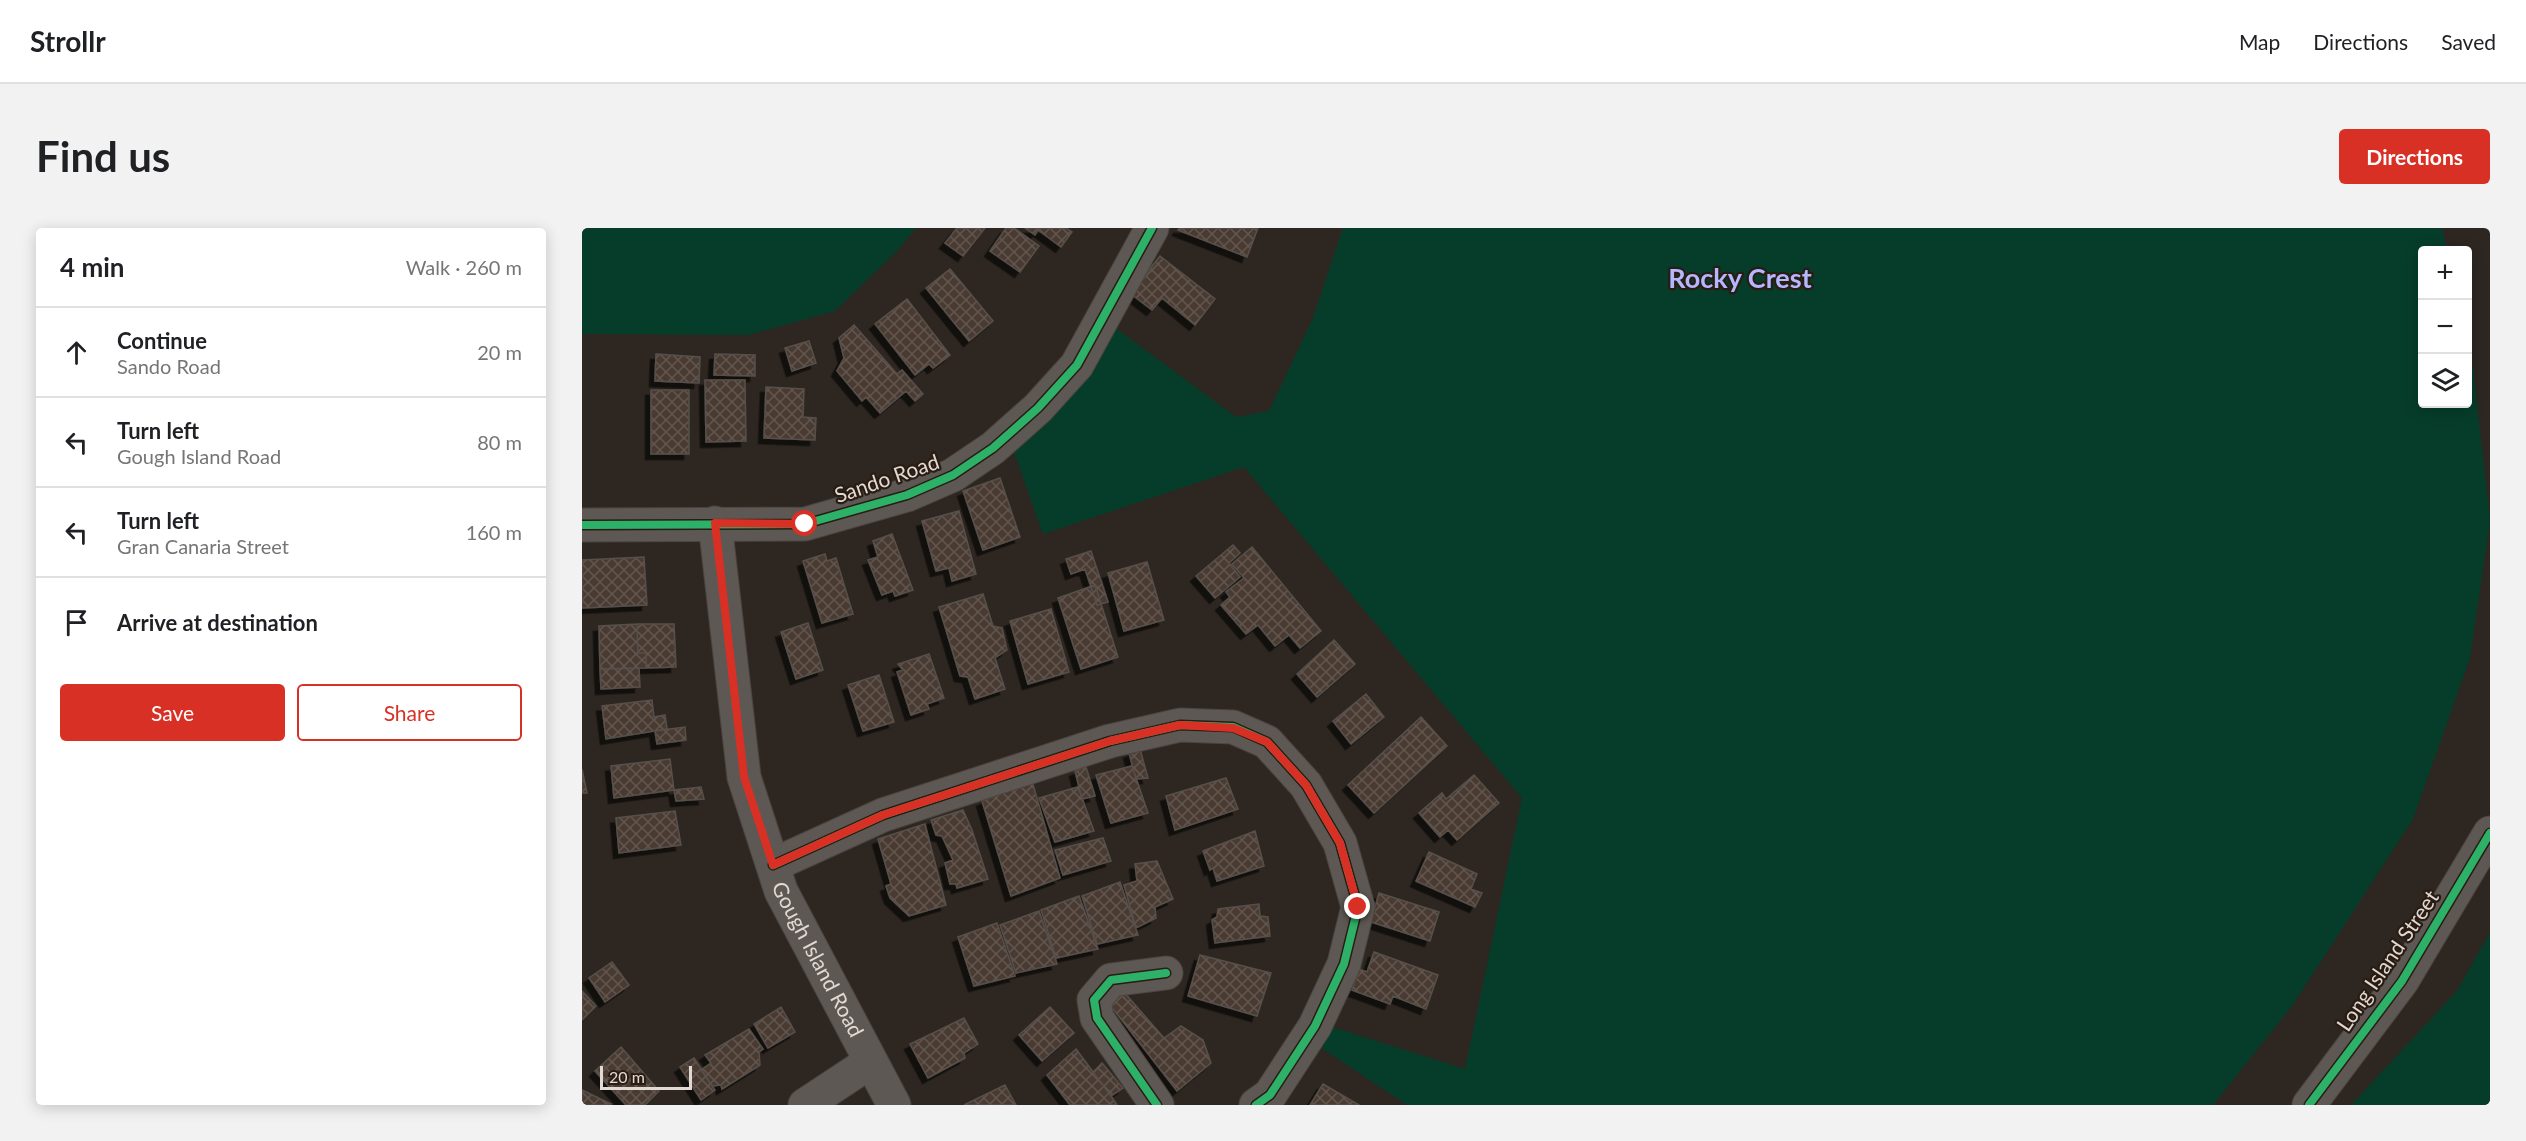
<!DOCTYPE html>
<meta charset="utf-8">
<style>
:root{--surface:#fff;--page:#f2f2f2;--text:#202124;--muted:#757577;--line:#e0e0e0;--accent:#d93025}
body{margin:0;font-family:Lato,sans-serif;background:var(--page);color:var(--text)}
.controls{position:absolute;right:18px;top:18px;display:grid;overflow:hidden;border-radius:6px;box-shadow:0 3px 15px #0003}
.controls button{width:54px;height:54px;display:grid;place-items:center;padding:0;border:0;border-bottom:2px solid var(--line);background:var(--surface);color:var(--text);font:30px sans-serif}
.scale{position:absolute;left:18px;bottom:15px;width:92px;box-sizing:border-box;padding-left:6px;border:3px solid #e3d9d3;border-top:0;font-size:16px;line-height:21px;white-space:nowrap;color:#e3d9d3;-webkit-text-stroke:4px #291c13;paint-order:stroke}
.stop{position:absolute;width:18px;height:18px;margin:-14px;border:4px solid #d93025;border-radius:50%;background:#fff}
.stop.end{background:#d93025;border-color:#fff;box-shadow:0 2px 6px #0008}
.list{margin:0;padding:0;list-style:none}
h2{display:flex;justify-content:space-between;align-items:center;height:78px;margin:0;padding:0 24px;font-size:26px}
h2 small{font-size:20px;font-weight:400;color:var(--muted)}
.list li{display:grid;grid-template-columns:39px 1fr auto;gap:18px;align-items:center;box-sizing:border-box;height:90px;padding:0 24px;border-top:2px solid var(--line)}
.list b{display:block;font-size:22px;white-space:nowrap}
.list p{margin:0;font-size:20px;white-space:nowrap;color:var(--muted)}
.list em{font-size:20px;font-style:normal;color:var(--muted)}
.actions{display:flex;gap:12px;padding:18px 24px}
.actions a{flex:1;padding:14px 0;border:2px solid var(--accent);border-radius:6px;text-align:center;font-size:21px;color:var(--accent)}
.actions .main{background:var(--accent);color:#fff}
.icon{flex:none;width:33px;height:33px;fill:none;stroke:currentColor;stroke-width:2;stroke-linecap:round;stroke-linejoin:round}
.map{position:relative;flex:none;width:1908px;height:877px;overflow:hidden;border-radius:6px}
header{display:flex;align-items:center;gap:36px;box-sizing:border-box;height:84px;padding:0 30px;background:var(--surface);border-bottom:2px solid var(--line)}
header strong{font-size:28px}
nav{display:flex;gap:33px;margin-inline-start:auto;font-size:21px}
.intro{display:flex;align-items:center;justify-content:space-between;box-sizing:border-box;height:144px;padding:0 36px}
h1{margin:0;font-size:42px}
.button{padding:15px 27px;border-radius:6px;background:var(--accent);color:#fff;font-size:21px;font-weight:700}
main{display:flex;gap:36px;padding:0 36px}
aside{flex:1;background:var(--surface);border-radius:6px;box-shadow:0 3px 15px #0003}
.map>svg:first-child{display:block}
.grass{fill:#063d2a}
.building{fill:url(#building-cross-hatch);stroke:#57504b;stroke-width:1.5;filter:url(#shadow)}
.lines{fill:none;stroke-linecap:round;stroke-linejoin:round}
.minor-casing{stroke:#4b4440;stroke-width:35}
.minor{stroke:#5d5853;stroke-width:33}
.cycleway-casing{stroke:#291c13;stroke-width:11}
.cycleway{stroke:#2db169;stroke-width:8}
.route{stroke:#d93025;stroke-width:8}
.labels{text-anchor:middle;stroke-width:4.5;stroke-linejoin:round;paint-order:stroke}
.street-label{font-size:21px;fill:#e3d9d3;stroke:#291c13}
.district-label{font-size:27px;font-weight:bold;fill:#b2b7fe;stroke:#291c13}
</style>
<header>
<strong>Strollr</strong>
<nav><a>Map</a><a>Directions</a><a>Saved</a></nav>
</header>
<div class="intro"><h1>Find us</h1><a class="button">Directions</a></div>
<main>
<aside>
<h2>4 min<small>Walk · 260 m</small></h2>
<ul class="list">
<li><svg class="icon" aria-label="ahead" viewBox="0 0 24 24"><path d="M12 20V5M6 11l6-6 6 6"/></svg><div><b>Continue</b><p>Sando Road</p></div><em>20 m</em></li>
<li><svg class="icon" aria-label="left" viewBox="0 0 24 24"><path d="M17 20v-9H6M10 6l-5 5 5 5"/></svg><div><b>Turn left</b><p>Gough Island Road</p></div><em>80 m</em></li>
<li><svg class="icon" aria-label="left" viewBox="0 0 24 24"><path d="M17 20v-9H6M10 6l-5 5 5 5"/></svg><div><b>Turn left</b><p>Gran Canaria Street</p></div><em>160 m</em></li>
<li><svg class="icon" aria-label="arrive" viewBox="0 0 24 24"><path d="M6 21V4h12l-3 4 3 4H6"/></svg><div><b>Arrive at destination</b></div></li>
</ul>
<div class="actions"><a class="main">Save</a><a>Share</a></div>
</aside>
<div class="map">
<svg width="1908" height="877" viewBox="0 0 1908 877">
<defs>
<pattern id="building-cross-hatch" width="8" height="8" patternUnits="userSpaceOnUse" patternTransform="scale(1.5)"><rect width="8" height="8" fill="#483b32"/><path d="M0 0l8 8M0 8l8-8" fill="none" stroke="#62574f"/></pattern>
<filter id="shadow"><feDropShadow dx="-5.5" dy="5.5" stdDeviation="0" flood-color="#0009"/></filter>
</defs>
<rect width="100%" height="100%" fill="#2e2721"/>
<!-- grass -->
<path class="grass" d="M 0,0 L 334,0 L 315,23 L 253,83 L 167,107 L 0,106 Z
M 761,0 L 1860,0 L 1865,22 L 1840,22 L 1840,176 L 1886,176 L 1886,115 L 1891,140 L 1908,293 L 1888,430 L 1831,591 L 1710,778 L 1631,877 L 825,877 L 732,815 L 747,798 L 883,841 L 940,570 L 662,239 L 461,306 L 422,196 L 520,90 L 654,189 L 687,183 L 731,90 Z
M 1908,704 L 1908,877 L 1769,877 L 1875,763 Z"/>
<!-- building -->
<path class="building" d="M 375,0 L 403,0 L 381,28 L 363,15 Z
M 424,0 L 432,0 L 457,18 L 438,44 L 408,23 Z
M 443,0 L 484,0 L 490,4 L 479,19 L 456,2 L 453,7 Z
M 597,0 L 676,0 L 665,29 L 596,2 Z
M 578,28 L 633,71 L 613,97 L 580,70 L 570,82 L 540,59 L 559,52 Z
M 368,41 L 411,93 L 387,113 L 344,60 Z
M 325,71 L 368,127 L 351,140 L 347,136 L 333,147 L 293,96 Z
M 272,97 L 315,146 L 320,142 L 341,166 L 333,173 L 324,163 L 298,185 L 284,169 L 280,173 L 255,143 L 262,130 L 257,110 Z
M 227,113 L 234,135 L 210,143 L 203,120 Z
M 74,126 L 118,129 L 117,155 L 73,153 Z
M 133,126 L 173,127 L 173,148 L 132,147 Z
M 123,152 L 163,152 L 164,213 L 124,214 Z
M 184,159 L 222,161 L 221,189 L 234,190 L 233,212 L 182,210 Z
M 69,162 L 107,162 L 107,226 L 69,226 Z
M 418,250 L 438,309 L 401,322 L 381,263 Z
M 377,283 L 394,346 L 370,353 L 367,340 L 354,343 L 340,293 Z
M 310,306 L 331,362 L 313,368 L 311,363 L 300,367 L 286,332 L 296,329 L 291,313 Z
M 651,317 L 658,325 L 647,335 L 658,349 L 633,370 L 614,348 Z
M 670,319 L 739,403 L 718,420 L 707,407 L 693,418 L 676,397 L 664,406 L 639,377 L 648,369 L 644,364 L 662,350 L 650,336 Z
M 509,323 L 526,374 L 515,377 L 503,341 L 489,346 L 484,331 Z
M 243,326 L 245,333 L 254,330 L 271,386 L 240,395 L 221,333 Z
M 62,329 L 65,377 L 0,380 L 0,332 Z
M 565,334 L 582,392 L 542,403 L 526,345 Z
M 513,357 L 536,429 L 499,441 L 476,370 Z
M 401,366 L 411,398 L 420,400 L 425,422 L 413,430 L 423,461 L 393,471 L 386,449 L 378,448 L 357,379 Z
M 469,381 L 487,444 L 446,456 L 428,393 Z
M 226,395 L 241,442 L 214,451 L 199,404 Z
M 55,396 L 92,396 L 94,439 L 64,440 L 64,425 L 56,425 Z
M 55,396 L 56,425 L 64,425 L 64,440 L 18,441 L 17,398 Z
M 752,412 L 773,436 L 735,469 L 715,446 Z
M 347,426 L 362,470 L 345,476 L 347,481 L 329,487 L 315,444 L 321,442 L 316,436 Z
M 57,440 L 58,459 L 19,461 L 18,441 Z
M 297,447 L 312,494 L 281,503 L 266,457 Z
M 784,466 L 802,489 L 769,516 L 751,493 Z
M 70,472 L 72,489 L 83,487 L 85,501 L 24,511 L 20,478 Z
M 839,489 L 865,518 L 792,585 L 766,557 Z
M 103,499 L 104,512 L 75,516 L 73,503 Z
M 558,521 L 566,550 L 554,551 L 547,525 Z
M 88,531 L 92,562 L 32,570 L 29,538 Z
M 550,538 L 566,585 L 529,595 L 514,547 Z
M 504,539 L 513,568 L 500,571 L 493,543 Z
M 0,541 L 5,565 L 0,565 Z
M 892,547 L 917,575 L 875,612 L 866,602 L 858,609 L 837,585 L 860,565 L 864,571 Z
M 644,550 L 656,581 L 593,602 L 584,568 Z
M 450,553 L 478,650 L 429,668 L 400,573 Z
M 119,559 L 122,571 L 94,573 L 92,562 Z
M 496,559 L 512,603 L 473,614 L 457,570 Z
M 381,582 L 390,602 L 406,651 L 375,660 L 374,656 L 368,656 L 363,635 L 371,632 L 360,608 L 354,607 L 349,592 Z
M 93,583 L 99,617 L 37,625 L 34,590 Z
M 343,596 L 364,677 L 327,688 L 308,670 L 304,658 L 309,656 L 296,611 Z
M 673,603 L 682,638 L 635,653 L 631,640 L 628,642 L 621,623 Z
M 521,610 L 529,633 L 481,647 L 473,622 Z
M 847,624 L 895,646 L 889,661 L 900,665 L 893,679 L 834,653 Z
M 575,633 L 591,671 L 573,679 L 574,690 L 554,700 L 542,657 L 555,653 L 553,636 Z
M 538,654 L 556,707 L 515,716 L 500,668 Z
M 797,665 L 857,684 L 848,713 L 789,694 Z
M 497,668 L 516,721 L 474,730 L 459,682 Z
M 677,676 L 678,688 L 686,689 L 688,708 L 633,715 L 630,692 L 635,689 L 636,681 Z
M 457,683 L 475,736 L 434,745 L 418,697 Z
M 415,695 L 433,748 L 392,758 L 376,709 Z
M 792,724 L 856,747 L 844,781 L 811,768 L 808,776 L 770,762 L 777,741 L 785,744 Z
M 618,727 L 689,745 L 675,788 L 606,768 Z
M 30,734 L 47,757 L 23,774 L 7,750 Z
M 0,763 L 14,778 L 0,792 Z
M 541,763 L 582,810 L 599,798 L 621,812 L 629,835 L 595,863 L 528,777 Z
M 199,779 L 213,804 L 186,820 L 172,796 Z
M 468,779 L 492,805 L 460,833 L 437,807 Z
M 382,790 L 396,816 L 382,825 L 383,830 L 346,850 L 328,816 Z
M 167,801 L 181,821 L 177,824 L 178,837 L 140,861 L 139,857 L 130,858 L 119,842 L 129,835 L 123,827 Z
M 39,819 L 77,863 L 63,877 L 44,877 L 13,843 Z
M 494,821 L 529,868 L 535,877 L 488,877 L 465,847 Z
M 112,830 L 133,862 L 119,872 L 98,839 Z
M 520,835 L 541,860 L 529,868 L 511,844 Z
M 741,856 L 777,877 L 728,877 Z
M 423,857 L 434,877 L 382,877 Z
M 0,862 L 29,876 L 28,877 L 0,877 Z"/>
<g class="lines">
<defs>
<g id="minor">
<path id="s1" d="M 133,295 L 162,549 L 199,663 L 312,877"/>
<path d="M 0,297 L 223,296 L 325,267 L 371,247 L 411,220 L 456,180 L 495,137 L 570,0"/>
<path d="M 191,637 L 301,587 L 528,513 L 598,497 L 651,499 L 685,514 L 724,557 L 758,615 L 776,679 L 762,736 L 733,798 L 688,867 L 674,877"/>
<path d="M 223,877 L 288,834"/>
<path d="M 575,877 L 515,790 L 512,772 L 529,752 L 584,745"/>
<path d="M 1727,877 L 1820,753 L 1908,605"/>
</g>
</defs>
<!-- minor casing -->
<use href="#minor" class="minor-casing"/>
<!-- minor -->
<use href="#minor" class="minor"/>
<defs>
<path id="cycleway" d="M 0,297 L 223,296 L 325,267 L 371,247 L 411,220 L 456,180 L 495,137 L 570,0
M 191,637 L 301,587 L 528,513 L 598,497 L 651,499 L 685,514 L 724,557 L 758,615 L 776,679 L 762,736 L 733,798 L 688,867 L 674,877
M 575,877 L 515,790 L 512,772 L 529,752 L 584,745
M 1727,877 L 1820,753 L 1908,605"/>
</defs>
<!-- cycleway casing -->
<use href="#cycleway" class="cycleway-casing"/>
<!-- cycleway -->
<use href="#cycleway" class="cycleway"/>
</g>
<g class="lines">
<!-- route -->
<path class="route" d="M 223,296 L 133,295 L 162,549 L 191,637 L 301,587 L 528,513 L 598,497 L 651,500 L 685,514 L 724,557 L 758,615 L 776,679"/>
</g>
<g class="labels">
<!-- street labels -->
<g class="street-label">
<text transform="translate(305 251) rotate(-19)" y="7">Sando Road</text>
<text dy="7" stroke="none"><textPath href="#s1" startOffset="453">Gough Island Road</textPath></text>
<text transform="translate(1806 733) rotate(-56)" y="7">Long Island Street</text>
</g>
<!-- district labels -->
<g class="district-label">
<text x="1158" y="60">Rocky Crest</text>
</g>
</g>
</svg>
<div class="controls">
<button>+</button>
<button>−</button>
<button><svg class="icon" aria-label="layers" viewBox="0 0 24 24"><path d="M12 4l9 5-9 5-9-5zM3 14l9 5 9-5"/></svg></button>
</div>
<div class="scale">20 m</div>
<div class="stop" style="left:223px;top:296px"></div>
<div class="stop end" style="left:776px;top:679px"></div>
</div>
</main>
